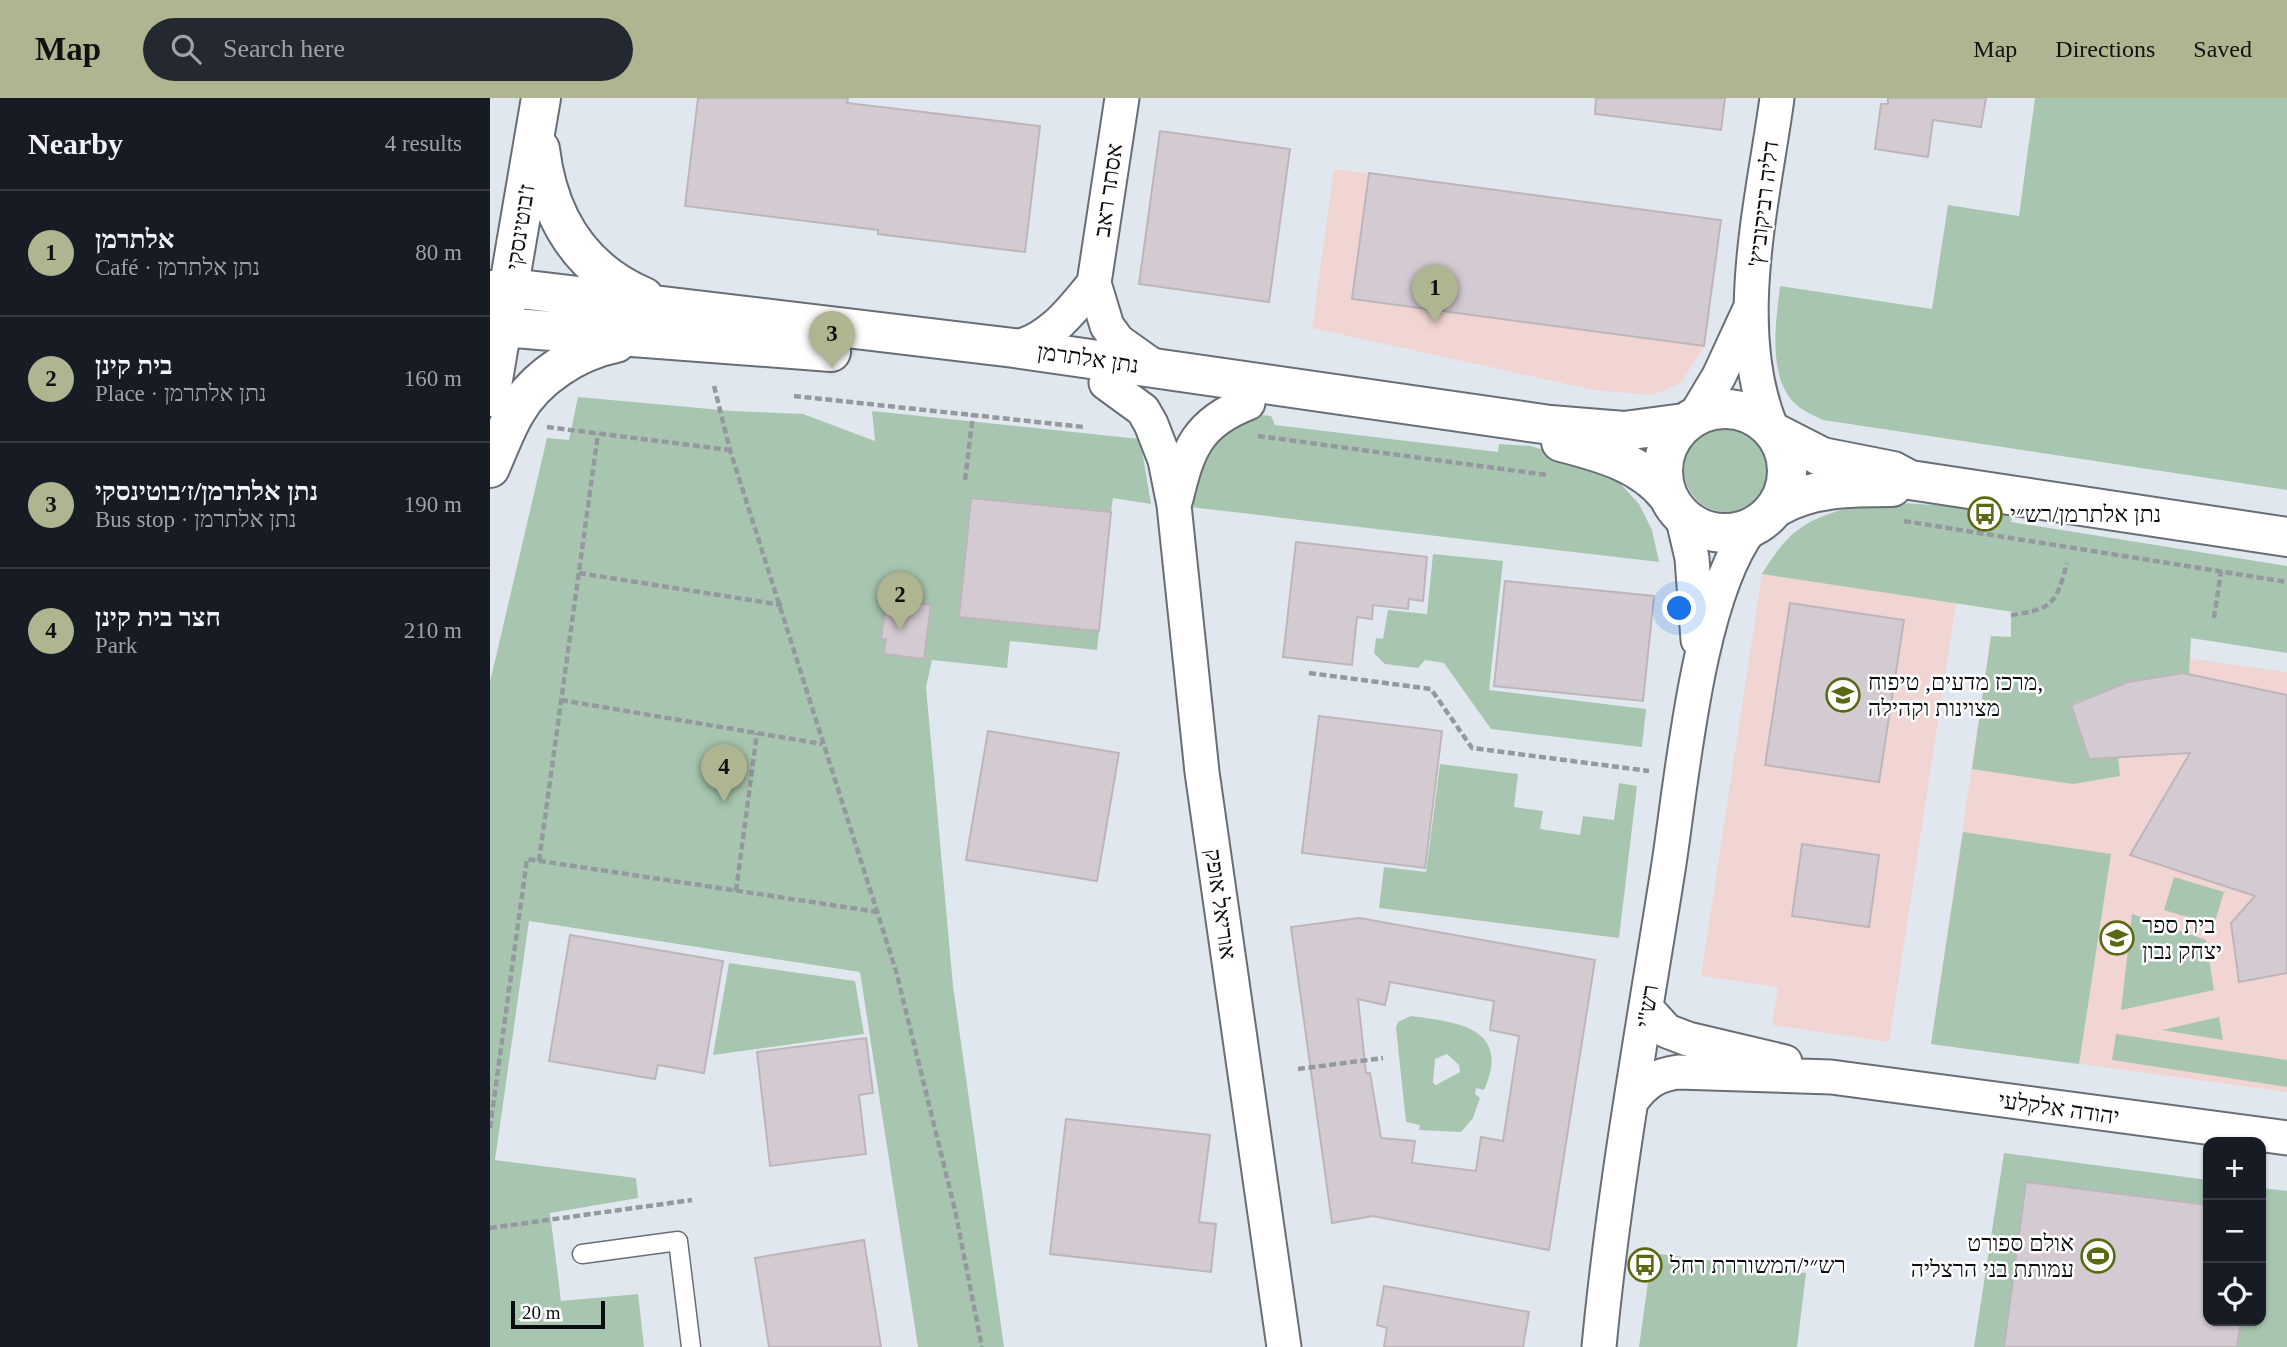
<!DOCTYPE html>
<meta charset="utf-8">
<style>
:root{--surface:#171b24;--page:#242831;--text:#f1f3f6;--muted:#9ea1a6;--line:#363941;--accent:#aeb590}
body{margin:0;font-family:"Times New Roman","Noto Sans Hebrew",serif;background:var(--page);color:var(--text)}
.controls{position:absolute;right:21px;bottom:21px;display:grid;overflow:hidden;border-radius:14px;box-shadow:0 2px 5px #0004}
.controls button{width:63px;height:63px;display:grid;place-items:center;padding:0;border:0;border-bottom:2px solid var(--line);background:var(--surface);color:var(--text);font:35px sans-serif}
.scale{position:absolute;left:21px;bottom:18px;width:94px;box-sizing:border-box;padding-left:7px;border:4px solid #0b0d10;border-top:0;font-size:19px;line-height:24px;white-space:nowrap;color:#0b0d10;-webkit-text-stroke:5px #fff;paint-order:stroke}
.you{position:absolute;left:1190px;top:511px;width:24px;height:24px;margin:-18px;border:5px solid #fff;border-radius:50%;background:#1a73e8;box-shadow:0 0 0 10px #1a73e833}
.badge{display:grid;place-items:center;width:46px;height:46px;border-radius:50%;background:var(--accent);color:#111;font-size:23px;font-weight:700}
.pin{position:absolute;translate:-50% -58px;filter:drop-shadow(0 2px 4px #0008)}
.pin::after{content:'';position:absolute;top:37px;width:24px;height:21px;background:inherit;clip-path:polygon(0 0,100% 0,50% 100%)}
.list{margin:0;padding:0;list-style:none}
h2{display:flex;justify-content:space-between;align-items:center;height:91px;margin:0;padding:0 28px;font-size:30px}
h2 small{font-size:23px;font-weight:400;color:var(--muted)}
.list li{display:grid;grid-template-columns:46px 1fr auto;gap:21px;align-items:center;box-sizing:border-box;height:126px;padding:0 28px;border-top:2px solid var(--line)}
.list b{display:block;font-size:26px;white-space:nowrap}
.list p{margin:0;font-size:23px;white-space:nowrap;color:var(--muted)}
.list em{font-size:23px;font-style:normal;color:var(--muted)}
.icon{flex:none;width:38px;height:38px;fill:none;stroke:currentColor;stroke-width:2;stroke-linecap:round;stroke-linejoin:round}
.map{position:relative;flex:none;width:1797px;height:1249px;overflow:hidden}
header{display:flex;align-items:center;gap:42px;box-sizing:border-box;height:98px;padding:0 35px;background:var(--accent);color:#111}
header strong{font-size:33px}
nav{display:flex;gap:38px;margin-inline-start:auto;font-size:24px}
.search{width:490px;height:63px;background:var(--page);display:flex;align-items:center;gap:18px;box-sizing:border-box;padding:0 24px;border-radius:38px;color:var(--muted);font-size:26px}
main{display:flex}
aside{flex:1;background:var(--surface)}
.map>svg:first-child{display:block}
.commercial{fill:#f0d5d2}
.education{fill:#f0d5d3}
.green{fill:#a8c6af;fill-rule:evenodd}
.building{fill:#d4cbd2;stroke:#beb5bb;stroke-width:2;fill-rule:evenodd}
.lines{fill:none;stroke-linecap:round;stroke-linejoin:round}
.lane-casing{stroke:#686e75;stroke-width:21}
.street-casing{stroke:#686e75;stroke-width:37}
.secondary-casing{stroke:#686e75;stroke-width:42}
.path{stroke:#94999f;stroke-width:4.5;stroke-dasharray:7 3.5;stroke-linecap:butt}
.lane{stroke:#fff;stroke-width:18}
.street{stroke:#fff;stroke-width:33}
.secondary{stroke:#fff;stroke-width:38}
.labels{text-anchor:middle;stroke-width:5;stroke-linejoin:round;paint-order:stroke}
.street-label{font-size:23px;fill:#0b0d10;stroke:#fff}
.poi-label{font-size:23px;fill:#0b0d10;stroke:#fff;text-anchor:start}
</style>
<header>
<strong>Map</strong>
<div class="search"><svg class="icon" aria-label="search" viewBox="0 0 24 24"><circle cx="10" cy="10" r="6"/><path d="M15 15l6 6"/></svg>Search here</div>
<nav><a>Map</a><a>Directions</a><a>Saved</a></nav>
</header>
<main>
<aside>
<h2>Nearby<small>4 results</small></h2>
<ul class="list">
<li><span class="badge">1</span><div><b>אלתרמן</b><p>Café · נתן אלתרמן</p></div><em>80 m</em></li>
<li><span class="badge">2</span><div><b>בית קינן</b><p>Place · נתן אלתרמן</p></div><em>160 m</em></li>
<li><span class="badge">3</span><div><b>נתן אלתרמן/ז׳בוטינסקי</b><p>Bus stop · נתן אלתרמן</p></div><em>190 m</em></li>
<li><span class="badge">4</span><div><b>חצר בית קינן</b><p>Park</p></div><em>210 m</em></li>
</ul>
</aside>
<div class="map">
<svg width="1797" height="1249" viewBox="0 0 1797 1249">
<rect width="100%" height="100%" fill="#e1e7ef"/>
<!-- commercial -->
<path class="commercial" d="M 844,71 L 1231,122 L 1214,248 L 1191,285 L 1163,297 L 1104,292 L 822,230 Z"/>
<!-- education -->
<path class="education" d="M 1272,476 L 1466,505 L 1399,944 L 1282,927 L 1288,889 L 1211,878 Z
M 1501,538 L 1551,540 L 1797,574 L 1797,994 L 1441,946 Z"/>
<!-- green -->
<path class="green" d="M 1545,0 L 1797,0 L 1797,392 L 1333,322 C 1326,318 1315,314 1309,309 C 1276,284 1286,223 1290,188 L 1442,211 L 1458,107 L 1529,118 Z
M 88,299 L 242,313 L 313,316 L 385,343 L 382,313 L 650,341 L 661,406 L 623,400 L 621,414 L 481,400 L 469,519 L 609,533 L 607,552 L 520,543 L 517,570 L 442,562 L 436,589 L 463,888 L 514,1249 L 428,1249 L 370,874 L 39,823 L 5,1062 L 146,1080 L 148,1100 L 60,1115 L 71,1203 L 148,1196 L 154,1249 L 0,1249 L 0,584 L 57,340 L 79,342 Z
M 763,316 L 781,318 L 785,327 L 1008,354 L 1009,346 L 1040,348 L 1115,369 L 1149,406 L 1162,432 L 1169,464 L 700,409 L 716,345 Z
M1194 372a42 42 0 1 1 84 0a42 42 0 1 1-84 0Z
M 1380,403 L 1523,412 L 1521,424 L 1797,468 L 1797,555 L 1701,540 L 1699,577 L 1638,584 L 1581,606 L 1599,660 L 1628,659 L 1630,678 L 1583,686 L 1482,671 L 1501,538 L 1521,539 L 1521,517 L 1530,515 L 1272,476 C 1305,422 1322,421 1380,403 Z
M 943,456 L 1013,463 L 999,592 L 1156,611 L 1152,649 L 1001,631 L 954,565 L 935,562 L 928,570 L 895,566 L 884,555 L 886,540 L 893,541 L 898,512 L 937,516 Z
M 950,666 L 1028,676 L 1024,709 L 1053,713 L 1050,731 L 1090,737 L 1093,718 L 1124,722 L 1129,685 L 1147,688 L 1129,840 L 889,810 L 894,769 L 936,774 Z
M 1473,734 L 1621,756 L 1589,966 L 1441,946 Z
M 1684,779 L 1734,794 L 1724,827 L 1674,812 Z
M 1642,816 L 1716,842 L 1724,892 L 1631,912 Z
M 239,865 L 365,883 L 374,936 L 223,957 Z
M 921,918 C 968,924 1022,930 994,992 L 986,990 L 985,996 L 990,1000 L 983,1020 L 971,1034 L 929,1032 L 930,1027 L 916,1024 L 906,930 L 908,924 ZM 957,956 L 969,967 L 970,974 L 946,987 L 943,985 L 945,961 Z
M 1729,919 L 1733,942 L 1672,932 Z
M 1626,936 L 1797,962 L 1797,989 L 1622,962 Z
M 1514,1055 L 1718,1082 L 1718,1223 L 1771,1223 L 1771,1090 L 1797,1093 L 1797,1249 L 1484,1249 Z
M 1162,1155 L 1316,1175 L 1307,1249 L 1149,1249 Z"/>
<!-- building -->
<path class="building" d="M 208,0 L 358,0 L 357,5 L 550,28 L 535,154 L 388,136 L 388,132 L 195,108 Z
M 1106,0 L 1235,0 L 1231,32 L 1105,16 Z
M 1398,0 L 1496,0 L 1491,29 L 1443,22 L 1438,59 L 1385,51 L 1391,6 L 1398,6 Z
M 670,33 L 800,51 L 779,204 L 649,186 Z
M 879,75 L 1231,122 L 1214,248 L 862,201 Z
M 481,400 L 621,414 L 609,533 L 469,519 Z
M 806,444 L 937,459 L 933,503 L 919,501 L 918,511 L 883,507 L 882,521 L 867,519 L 862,567 L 793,559 Z
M 1015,483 L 1164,498 L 1153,603 L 1004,588 Z
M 396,502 L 441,507 L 434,561 L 394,556 L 396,541 L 391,541 Z
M 1300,505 L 1414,522 L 1389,684 L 1275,667 Z
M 1693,575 L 1797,597 L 1797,875 L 1749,884 L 1741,825 L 1765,798 L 1640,757 L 1700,655 L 1599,661 L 1581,607 L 1638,584 Z
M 829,618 L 952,633 L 935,770 L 812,755 Z
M 498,633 L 629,655 L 607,783 L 476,762 Z
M 1312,746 L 1389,757 L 1379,829 L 1302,818 Z
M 869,820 L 1105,862 L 1059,1152 L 883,1118 L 842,1125 L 801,829 ZM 900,884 L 1004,903 L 1000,932 L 1029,938 L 1013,1043 L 991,1039 L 986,1073 L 922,1065 L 925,1043 L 891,1040 L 880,975 L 876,975 L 868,901 L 895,907 Z
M 80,837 L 233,863 L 214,975 L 168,967 L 165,981 L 59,963 Z
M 376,940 L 383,995 L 369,997 L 376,1056 L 280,1068 L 267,954 Z
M 576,1021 L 720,1037 L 709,1124 L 726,1126 L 721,1174 L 560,1156 Z
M 1536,1084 L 1718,1107 L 1718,1223 L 1751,1223 L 1747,1249 L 1514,1249 Z
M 374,1142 L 391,1249 L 279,1249 L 265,1160 Z
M 894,1188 L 1039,1214 L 1033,1249 L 894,1249 L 897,1230 L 887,1227 Z"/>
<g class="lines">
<defs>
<path id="lane" d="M 92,1156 L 188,1143 L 201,1249"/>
<path id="street" d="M 632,0 L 604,185 L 617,228 L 628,243 L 666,270
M 524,250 C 560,242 582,212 604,185
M 616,285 L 653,312 L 661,326 L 675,362 L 684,407 L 712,674 L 794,1249
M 1205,318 L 1229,278 L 1259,213
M 1281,329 C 1240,229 1273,104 1287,0
M 686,401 C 698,351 707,325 758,305
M 1192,417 L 1202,460 L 1208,542
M 1156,910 L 1177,933 L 1198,941 L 1295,964
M 1143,1001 C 1156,984 1167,977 1188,974 L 1341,979 L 1797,1040
M 1109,1249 C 1124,1090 1153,930 1178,772 C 1192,683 1207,500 1261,430"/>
<path id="secondary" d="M 50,51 C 58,118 90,172 154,199
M 0,192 L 21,190 L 524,250 L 1060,327 L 1134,333 L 1194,325
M 0,220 L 13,229 L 49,232 L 341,254
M 0,299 L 51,0
M1173 373a62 62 0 1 1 124 0a62 62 0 1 1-124 0Z
M 1287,336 L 1332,359 L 1403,373 L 1420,382 L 1797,439
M 1071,344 C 1110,354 1152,365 1178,398
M 0,370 C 8,352 15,332 25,315 C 45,279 87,253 126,245
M 1287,409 C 1322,389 1362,389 1402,389"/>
</defs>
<!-- lane casing -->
<use href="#lane" class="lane-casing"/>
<!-- street casing -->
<use href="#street" class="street-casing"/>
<!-- secondary casing -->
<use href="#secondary" class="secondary-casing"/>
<!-- path -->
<path class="path" d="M 224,288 L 240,352 L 406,873 L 465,1112 L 492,1249
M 304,298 L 594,329
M 57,329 L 240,352
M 768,338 L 1057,377
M 475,382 L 483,316
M 1414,423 L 1797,484
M 89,475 L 292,507
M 1521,517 C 1563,511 1566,506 1577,465
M 1724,520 L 1731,473
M 819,575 L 941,591 L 982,650 L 1159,673
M 71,602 L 332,646
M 49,763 L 108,336
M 246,793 L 267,635
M 808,971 L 893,960
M 0,1030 L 37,761 L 388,814
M 0,1130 L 202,1102"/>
<!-- lane -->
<use href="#lane" class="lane"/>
<!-- street -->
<use href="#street" class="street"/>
<!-- secondary -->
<use href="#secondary" class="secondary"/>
</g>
<!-- icons -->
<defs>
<symbol id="bus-ring" viewBox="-11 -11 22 22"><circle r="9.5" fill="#fff" stroke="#5b6913" stroke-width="1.5"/><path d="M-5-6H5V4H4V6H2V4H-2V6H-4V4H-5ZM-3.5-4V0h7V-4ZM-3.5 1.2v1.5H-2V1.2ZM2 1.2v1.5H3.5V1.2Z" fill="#5b6913"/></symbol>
<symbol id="school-ring" viewBox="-11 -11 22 22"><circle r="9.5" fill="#fff" stroke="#5b6913" stroke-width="1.5"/><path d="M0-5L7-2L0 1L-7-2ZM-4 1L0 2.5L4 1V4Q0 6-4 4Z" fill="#5b6913"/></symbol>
<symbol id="stadium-ring" viewBox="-11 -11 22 22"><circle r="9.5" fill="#fff" stroke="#5b6913" stroke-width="1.5"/><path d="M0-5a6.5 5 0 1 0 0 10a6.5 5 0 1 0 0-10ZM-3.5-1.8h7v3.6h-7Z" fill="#5b6913"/></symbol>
</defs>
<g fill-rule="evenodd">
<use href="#bus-ring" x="1476" y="397" width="38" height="38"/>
<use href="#school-ring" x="1334" y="578" width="38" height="38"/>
<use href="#school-ring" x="1608" y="821" width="38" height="38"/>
<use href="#stadium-ring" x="1589" y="1139" width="38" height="38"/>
<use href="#bus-ring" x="1136" y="1148" width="38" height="38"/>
</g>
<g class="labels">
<!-- street labels -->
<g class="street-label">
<text transform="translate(618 92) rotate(-82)" y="8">אסתר ראב</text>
<text transform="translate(1273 106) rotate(-83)" y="8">'דליה רביקוביץ</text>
<text transform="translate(30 129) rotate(-81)" y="8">ז'בוטינסקי</text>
<text transform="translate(598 260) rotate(8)" y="8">נתן אלתרמן</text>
<text transform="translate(731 806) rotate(82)" y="8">אוריאל אופק</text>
<text transform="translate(1157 908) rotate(-81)" y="8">רש"י</text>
<text transform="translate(1569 1010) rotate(8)" y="8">יהודה אלקלעי</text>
</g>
<!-- poi labels -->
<g class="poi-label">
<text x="1520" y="424">נתן אלתרמן/רש״י</text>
<text x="1378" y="592">מרכז מדעים, טיפוח,<tspan x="1378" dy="26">מצוינות וקהילה</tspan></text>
<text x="1652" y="835">בית ספר<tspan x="1652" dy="26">יצחק נבון</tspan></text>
<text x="1584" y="1153" text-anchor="end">אולם ספורט<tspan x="1584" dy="26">עמותת בני הרצליה</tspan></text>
<text x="1180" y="1175">רש״י/המשוררת רחל</text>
</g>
</g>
</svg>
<div class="controls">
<button>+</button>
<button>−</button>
<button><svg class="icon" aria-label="locate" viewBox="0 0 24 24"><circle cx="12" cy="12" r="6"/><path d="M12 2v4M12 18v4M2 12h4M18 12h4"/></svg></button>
</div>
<div class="scale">20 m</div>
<div class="you"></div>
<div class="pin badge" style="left:945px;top:225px">1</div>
<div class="pin badge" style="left:410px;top:532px">2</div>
<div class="pin badge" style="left:342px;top:271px">3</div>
<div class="pin badge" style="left:234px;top:704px">4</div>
</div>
</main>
